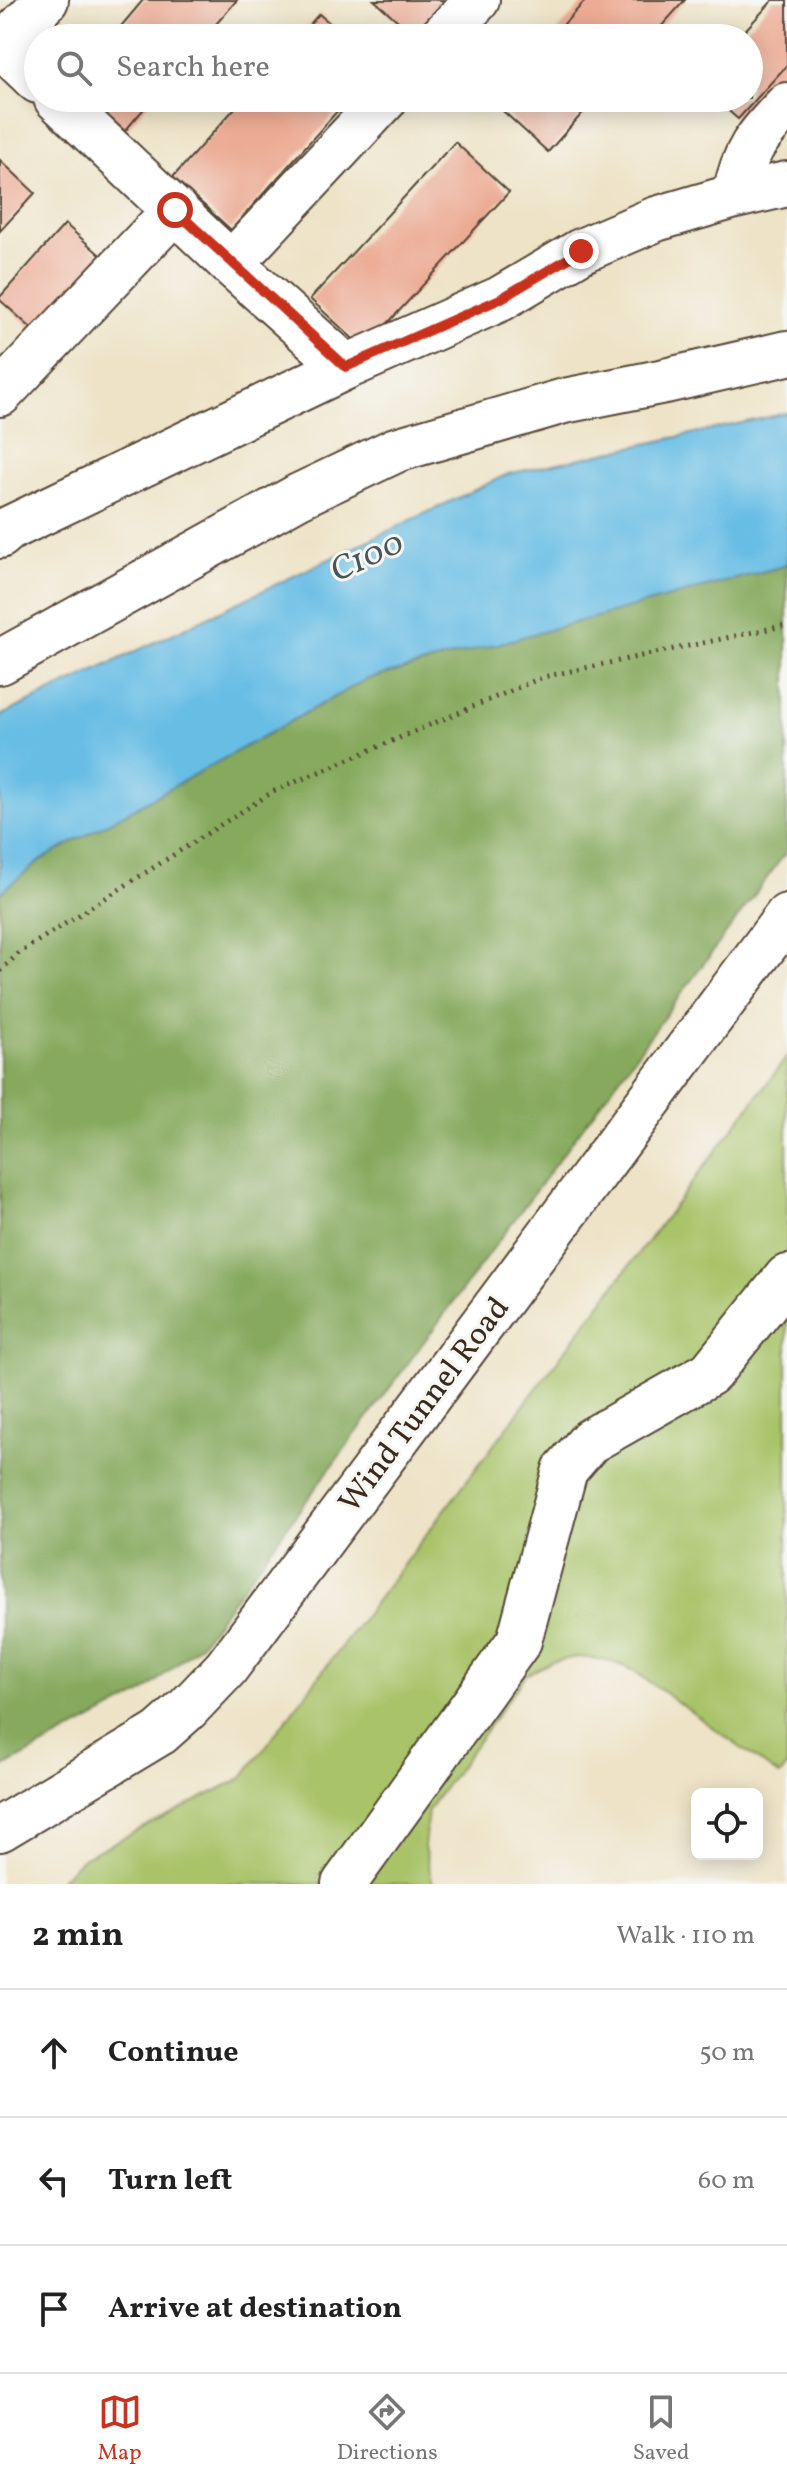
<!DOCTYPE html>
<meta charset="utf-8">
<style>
:root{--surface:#fff;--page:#f6f6f6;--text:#222;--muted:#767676;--line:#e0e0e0;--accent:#c8321e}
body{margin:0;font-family:Vollkorn,serif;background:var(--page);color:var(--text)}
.controls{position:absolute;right:24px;bottom:24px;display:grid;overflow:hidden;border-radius:12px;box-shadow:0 4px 20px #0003}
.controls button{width:72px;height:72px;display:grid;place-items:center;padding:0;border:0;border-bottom:2px solid var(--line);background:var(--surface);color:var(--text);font:40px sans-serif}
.stop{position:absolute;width:24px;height:24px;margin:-18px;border:6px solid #c8321e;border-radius:50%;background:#fff}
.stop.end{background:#c8321e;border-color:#fff;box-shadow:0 2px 8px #0008}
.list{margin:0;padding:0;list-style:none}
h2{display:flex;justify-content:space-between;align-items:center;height:104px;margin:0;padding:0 32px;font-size:34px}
h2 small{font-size:26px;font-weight:400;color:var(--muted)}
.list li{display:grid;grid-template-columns:52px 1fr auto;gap:24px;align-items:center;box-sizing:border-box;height:128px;padding:0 32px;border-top:2px solid var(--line)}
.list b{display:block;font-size:30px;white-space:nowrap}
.list em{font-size:26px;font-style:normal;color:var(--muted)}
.icon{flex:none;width:44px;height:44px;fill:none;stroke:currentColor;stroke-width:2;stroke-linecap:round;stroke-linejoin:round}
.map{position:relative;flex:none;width:787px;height:1884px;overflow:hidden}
.search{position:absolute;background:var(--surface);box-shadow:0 4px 20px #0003;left:24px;right:24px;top:24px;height:88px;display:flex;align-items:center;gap:20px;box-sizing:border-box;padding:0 28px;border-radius:44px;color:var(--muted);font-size:30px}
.sheet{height:488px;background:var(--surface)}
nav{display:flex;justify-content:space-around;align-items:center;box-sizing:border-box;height:112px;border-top:2px solid var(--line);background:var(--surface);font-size:22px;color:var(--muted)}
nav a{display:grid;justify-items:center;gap:4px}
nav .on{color:var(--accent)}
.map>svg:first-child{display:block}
.green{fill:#a9c369;stroke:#727644;stroke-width:2}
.forest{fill:#86a95d;stroke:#606a3e;stroke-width:2}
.water{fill:#68bde5;stroke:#527482;stroke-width:2}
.building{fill:#ecab94}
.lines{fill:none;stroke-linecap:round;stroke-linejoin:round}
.minor-casing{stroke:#564637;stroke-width:48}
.path{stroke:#564637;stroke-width:5;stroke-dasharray:2 6;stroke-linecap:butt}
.minor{stroke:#fff;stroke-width:44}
.route{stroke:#c8321e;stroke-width:10}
.labels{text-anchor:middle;stroke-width:6;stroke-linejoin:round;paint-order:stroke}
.street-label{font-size:32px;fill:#3b2a1e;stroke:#f6f6f2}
.water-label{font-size:34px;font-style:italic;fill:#48565a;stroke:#f6f6f2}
</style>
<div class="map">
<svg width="787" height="1884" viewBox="0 0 787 1884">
<rect width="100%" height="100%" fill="#f6f6f2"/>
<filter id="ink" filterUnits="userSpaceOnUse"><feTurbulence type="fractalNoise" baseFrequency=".0125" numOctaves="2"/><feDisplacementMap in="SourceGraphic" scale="16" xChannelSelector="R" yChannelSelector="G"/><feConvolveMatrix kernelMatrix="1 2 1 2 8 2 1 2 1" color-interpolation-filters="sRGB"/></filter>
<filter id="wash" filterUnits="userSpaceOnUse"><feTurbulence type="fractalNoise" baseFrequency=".006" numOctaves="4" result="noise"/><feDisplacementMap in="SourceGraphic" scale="32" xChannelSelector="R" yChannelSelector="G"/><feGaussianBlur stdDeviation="1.8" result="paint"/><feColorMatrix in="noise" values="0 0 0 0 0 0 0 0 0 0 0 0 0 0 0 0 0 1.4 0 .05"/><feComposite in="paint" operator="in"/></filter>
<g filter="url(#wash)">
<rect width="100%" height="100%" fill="#eee3c7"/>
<!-- green -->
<path class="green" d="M 787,1057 L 787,1766 L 780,1776 L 633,1670 L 607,1660 L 578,1657 L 551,1662 L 526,1675 L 428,1810 L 424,1847 L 433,1884 L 55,1884 L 83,1858 L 242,1778 Z"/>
<!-- forest -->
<path class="forest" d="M 787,565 L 787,851 L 201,1643 L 143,1693 L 0,1769 L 0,893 L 41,860 L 365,680 Z"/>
<!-- water -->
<path class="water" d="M 787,413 L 787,565 L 365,680 L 41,860 L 0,893 L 0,716 L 508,474 Z"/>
<g id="blocks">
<!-- building -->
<path class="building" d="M 143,0 L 237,0 L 204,38 L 111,38 Z
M 374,0 L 445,0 L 414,35 Z
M 586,0 L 685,0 L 651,38 L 551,38 Z
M 773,0 L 787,0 L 787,65 L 738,119 L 714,98 L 749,98 L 749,38 L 738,38 Z
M 319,14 L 347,38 L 298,38 Z
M 86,98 L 153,98 L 125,131 Z
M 244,98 L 349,98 L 231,230 L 173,177 Z
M 497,98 L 596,98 L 548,152 L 493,102 Z
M 455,142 L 509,192 L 364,349 L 310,299 Z
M 0,160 L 35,193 L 0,231 Z
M 65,224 L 107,261 L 40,336 L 0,300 L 0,297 Z"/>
</g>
</g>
<g filter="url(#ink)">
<use href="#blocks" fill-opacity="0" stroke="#564637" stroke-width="2"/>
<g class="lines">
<defs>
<path id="minor" d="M 441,38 L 477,0
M 2,47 L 38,81
M 0,49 L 46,0
M 56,98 L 231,264 L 346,367
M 735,196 C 743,152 757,136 787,105
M 231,264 L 386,98
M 0,394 L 175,210
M 0,536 L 8,529 L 346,367 L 500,299 L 581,251 L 656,219 L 735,196 L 787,184
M 0,662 L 299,496 L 396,450 L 564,401 L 665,381 L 787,353
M 0,1829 L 160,1733 L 187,1709 L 226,1668 L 787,916
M 344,1884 L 519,1641 L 565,1470 L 590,1441 L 710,1373 L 787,1277"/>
</defs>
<!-- minor casing -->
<use href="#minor" class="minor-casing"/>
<!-- path -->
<path class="path" d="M 0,971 L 19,953 L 274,791 L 543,677 L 787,625"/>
<!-- minor -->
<use href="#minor" class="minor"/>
</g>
</g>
<g class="lines" filter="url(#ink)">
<!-- route -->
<path class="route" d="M 175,210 L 346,367 L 500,299 L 581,251"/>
</g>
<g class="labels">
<!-- street labels -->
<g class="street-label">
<text transform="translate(423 1404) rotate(-53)" y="11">Wind Tunnel Road</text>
</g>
<!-- water labels -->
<g class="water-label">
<text transform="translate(366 555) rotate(-25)" y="12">C100</text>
</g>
</g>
</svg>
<div class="controls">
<button><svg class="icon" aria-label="locate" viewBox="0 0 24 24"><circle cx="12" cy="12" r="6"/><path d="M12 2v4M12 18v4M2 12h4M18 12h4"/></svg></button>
</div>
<div class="stop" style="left:175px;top:210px"></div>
<div class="stop end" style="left:581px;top:251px"></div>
<div class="search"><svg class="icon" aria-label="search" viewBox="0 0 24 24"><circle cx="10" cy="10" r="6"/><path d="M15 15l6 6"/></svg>Search here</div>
</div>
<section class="sheet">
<h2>2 min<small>Walk · 110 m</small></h2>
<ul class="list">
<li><svg class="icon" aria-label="ahead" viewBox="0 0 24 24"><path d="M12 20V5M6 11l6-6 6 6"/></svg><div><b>Continue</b></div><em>50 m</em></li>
<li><svg class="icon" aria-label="left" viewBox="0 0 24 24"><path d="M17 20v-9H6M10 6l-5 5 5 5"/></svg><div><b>Turn left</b></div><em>60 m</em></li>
<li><svg class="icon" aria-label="arrive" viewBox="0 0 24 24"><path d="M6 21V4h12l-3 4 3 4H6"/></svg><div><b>Arrive at destination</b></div></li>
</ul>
</section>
<nav>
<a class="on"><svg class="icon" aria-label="map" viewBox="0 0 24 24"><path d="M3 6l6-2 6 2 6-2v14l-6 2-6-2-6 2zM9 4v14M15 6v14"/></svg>Map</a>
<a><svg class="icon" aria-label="directions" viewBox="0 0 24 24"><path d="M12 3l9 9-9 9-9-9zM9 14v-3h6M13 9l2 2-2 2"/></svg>Directions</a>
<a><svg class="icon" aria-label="saved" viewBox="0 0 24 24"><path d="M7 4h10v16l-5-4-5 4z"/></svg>Saved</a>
</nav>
